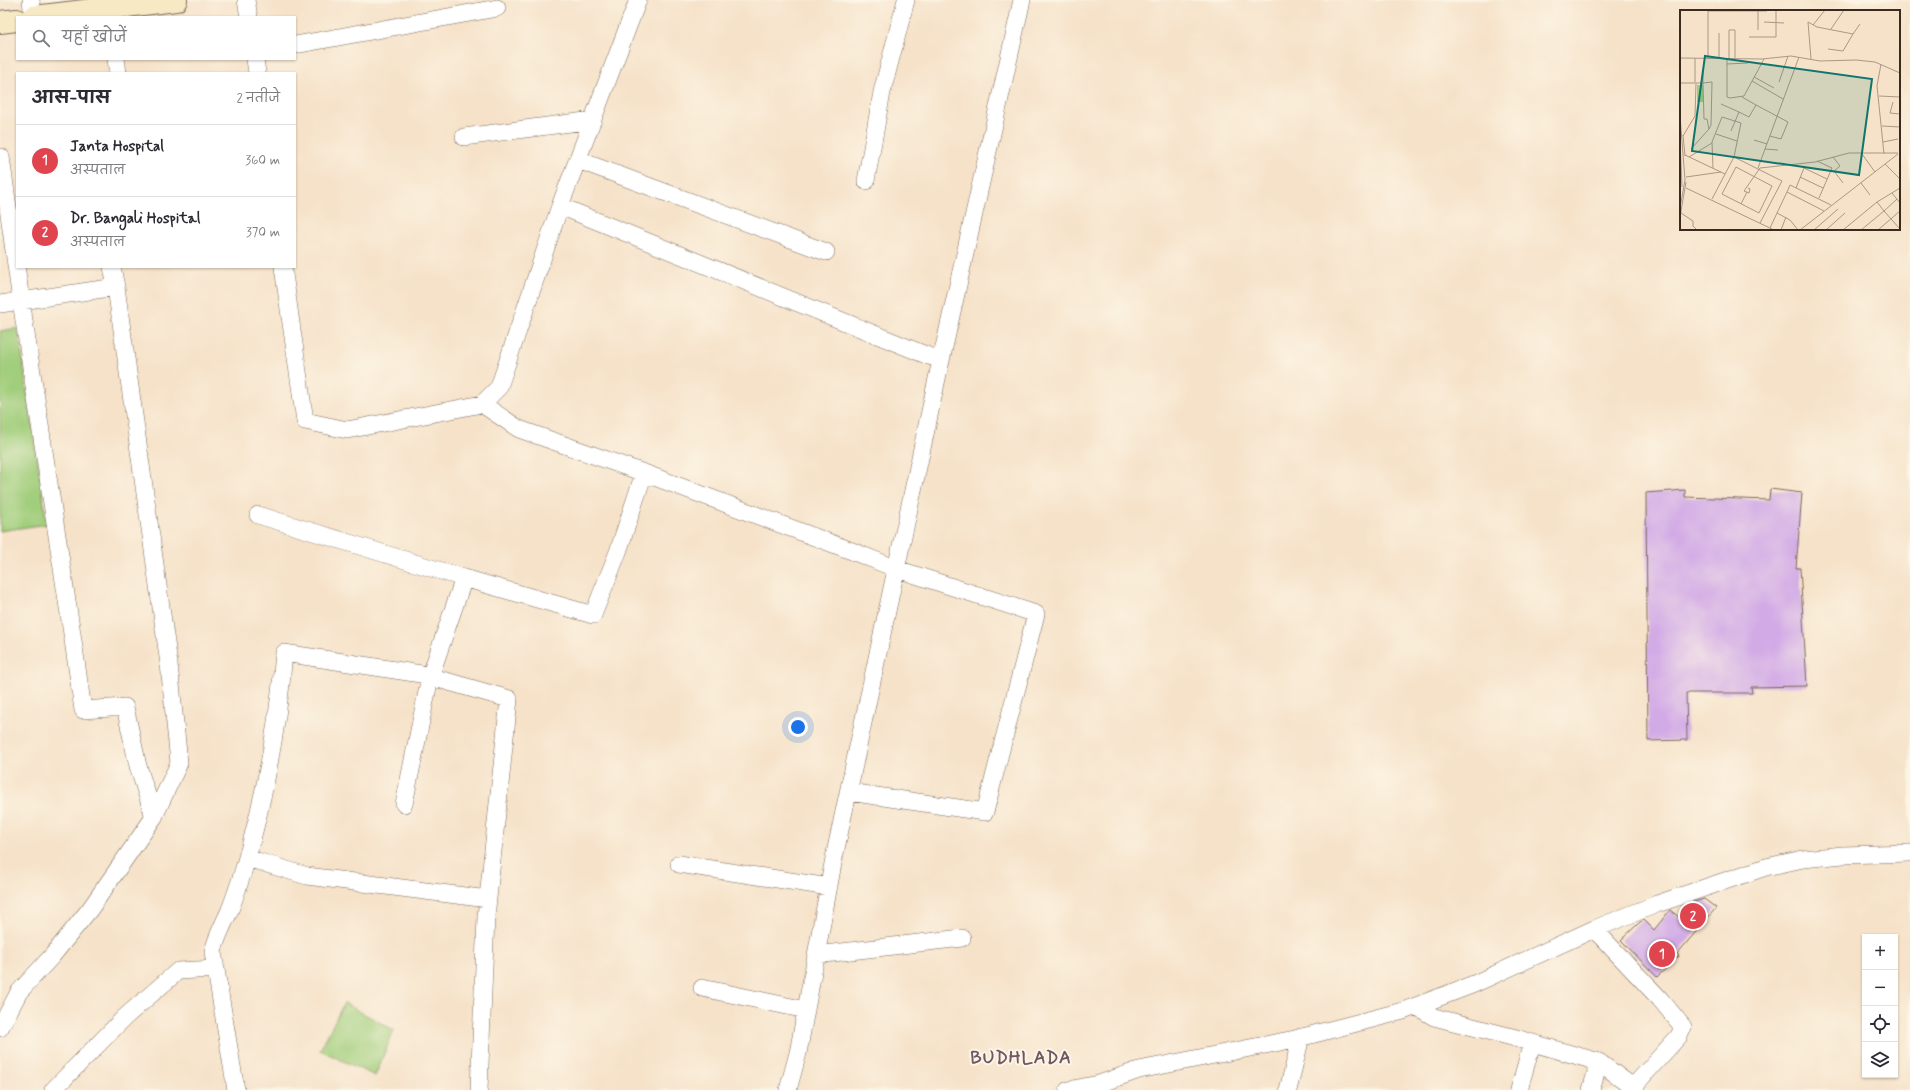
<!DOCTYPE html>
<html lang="hi">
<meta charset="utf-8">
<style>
:root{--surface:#fff;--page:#f2f2f3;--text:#2b2b33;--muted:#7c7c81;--line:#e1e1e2;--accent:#d1495b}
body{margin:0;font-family:Mynerve,"Playpen Sans Deva",sans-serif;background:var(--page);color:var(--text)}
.controls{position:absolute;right:12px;bottom:12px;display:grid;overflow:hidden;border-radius:0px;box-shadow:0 1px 3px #0004}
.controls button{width:36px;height:36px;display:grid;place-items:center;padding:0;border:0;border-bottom:1px solid var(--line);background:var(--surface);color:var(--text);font:20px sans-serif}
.you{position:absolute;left:798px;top:727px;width:14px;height:14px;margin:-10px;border:3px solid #fff;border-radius:50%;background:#1a73e8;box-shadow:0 0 0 6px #1a73e833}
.badge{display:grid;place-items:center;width:26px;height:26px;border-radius:50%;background:var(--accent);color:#fff;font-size:13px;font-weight:700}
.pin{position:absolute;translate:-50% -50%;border:2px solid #fff;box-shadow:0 1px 4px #0006}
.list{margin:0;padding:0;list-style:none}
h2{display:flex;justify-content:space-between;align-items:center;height:52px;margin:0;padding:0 16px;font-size:17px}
h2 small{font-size:13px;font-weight:400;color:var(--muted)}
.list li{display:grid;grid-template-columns:26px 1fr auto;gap:12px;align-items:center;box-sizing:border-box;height:72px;padding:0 16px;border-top:1px solid var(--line)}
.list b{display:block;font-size:15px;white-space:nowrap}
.list p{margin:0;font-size:13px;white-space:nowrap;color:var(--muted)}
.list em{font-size:13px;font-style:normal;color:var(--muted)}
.icon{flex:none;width:22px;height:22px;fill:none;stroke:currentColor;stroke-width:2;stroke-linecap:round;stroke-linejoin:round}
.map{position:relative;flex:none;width:1910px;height:1090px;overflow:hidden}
.search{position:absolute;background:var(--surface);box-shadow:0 1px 3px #0004;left:16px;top:16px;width:280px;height:44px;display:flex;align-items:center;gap:10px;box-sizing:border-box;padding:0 14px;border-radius:0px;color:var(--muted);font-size:15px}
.panel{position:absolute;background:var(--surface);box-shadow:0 1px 3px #0004;left:16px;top:72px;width:280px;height:196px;border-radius:0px}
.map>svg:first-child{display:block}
.green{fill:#a1ce7c;stroke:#6e7c4d}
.building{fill:#d2aae6}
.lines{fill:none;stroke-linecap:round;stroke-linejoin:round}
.street-casing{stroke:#7c6a5a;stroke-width:18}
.secondary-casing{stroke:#7c6a5a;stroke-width:24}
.street{stroke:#fff;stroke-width:17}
.secondary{stroke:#f6e9c3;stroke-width:22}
.labels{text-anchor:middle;stroke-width:4;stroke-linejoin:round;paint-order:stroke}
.district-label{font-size:18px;font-weight:bold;letter-spacing:1px;fill:#705764;stroke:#fcf5e5}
.inset-road{fill:none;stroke:#ab9885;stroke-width:1}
.view{fill:#0f766e;fill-opacity:0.15;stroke:#0f766e;stroke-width:2}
.inset-edge{fill:none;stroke:#3b2a1e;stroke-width:2}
</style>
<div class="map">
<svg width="1910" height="1090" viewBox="0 0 1910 1090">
<rect width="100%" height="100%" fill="#fcf5e5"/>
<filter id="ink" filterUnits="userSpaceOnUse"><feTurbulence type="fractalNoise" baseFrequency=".025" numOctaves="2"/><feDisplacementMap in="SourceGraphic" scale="8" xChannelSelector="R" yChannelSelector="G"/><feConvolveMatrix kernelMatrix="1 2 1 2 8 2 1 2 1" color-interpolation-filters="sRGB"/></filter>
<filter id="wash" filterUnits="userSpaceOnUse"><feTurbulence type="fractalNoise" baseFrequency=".012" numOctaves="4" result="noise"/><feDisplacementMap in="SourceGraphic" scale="16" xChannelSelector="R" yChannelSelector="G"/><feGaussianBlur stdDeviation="0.9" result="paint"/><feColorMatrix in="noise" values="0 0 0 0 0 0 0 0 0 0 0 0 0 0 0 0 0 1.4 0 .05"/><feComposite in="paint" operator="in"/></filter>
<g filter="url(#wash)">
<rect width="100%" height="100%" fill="#f6e2c9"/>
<!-- green -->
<path class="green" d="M 18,328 L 47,524 L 0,531 L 0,331 Z
M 344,1003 L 394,1030 L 375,1076 L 320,1050 Z"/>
<g id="blocks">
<!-- building -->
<path class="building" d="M 1770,489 L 1802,493 L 1796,568 L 1800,568 L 1807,686 L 1751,687 L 1752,693 L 1686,693 L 1687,740 L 1648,741 L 1646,493 L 1685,490 L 1685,497 L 1769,500 Z
M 1704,899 L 1716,908 L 1677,954 L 1679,956 L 1657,977 L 1621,940 L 1640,922 L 1644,920 L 1654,930 L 1670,910 L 1680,918 L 1694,902 Z"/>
</g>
</g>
<g filter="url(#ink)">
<use href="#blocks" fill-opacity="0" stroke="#7c6a5a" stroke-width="1"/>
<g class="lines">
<defs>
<path id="street" d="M 31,0 L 33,17
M 246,0 L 249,17
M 295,45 L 497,8
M 116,59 L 118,73
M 255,59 L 257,73
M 464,137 L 593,120
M 1,157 L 21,301 L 116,287 L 169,664 L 179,763 L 154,817
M 578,160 L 826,252
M 866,181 L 882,92 L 906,0
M 560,206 L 926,355 L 941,360
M 112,267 L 116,287
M 283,267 L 305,421 L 347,430 L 482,404 L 499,387 L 560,206 L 638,0
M 0,304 L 21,301 L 73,640 L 83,710 L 125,707 L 138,766 L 154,817 L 90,909 L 52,956 L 19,992 L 0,1028
M 482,404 L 519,429 L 644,473
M 258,515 L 464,578 L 430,677 L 404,804
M 464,578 L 593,615 L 618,552 L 644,473 L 852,551 L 897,569 L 1036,614 L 985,812 L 849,792
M 247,858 L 307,876 L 488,899
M 679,864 L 829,887
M 1594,929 L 1660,999 L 1683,1027 L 1679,1036 L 1633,1087 L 1636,1090
M 816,955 L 962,938
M 702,988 L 806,1010
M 1416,1006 L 1434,1017 L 1512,1037 L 1599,1062 L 1591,1090
M 1599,1062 L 1633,1087
M 53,1090 L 125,1017 L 178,971 L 215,969
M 236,1090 L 213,952 C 216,938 223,925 229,912 C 234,900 238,887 242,875 C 263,805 278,726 284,653 L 421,674 L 509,699 L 486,917 L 479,1090
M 788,1090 L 798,1053 L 834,858 L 938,374 L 1022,0
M 1068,1090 L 1099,1084 L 1139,1070 L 1295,1039 L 1403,1011 L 1474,984 L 1594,929 L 1657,904 L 1766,867 L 1803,859 L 1843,855 L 1910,853
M 1288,1090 L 1301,1037
M 1519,1090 L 1532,1043"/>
<path id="secondary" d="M 34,17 L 176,0
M 0,22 L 17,20"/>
</defs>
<!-- street casing -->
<use href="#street" class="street-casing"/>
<!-- secondary casing -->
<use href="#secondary" class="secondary-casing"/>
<!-- street -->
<use href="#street" class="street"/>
<!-- secondary -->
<use href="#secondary" class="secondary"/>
</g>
</g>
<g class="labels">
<!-- district labels -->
<g class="district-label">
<text x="1021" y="1063">BUDHLADA</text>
</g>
</g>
<!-- overview -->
<g transform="translate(1680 10)">
<rect width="220" height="220" fill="#f6e2c9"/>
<path d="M 17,75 L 23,75 L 23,92 L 17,92 Z" fill="#a1ce7c"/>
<path class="inset-road" d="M 28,1 L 87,1M 84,12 L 104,13M 133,15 L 145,0M 151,19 L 164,0M 78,20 L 78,1M 173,24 L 180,14M 69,27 L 96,27 L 96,0M 0,48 L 82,49 L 111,46 L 140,51 L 176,50 L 195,52 L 220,63M 15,48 L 15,73M 28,48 L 28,1M 39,48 L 39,23M 47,48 L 47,87 L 50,88 L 64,86 L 84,49M 49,48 L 49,20 L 55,20 L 55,48M 131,49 L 128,12 L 137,17 L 173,24 L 163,41 L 148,39M 47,54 L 68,53M 201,54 L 197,76 L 204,144M 23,60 L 23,73 L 32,72 L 31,115 L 29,119M 74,67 L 94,78M 72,71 L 103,89M 99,72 L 108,46M 0,73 L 15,73M 199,86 L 220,87M 62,87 L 76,95M 213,92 L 210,103 L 220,104M 41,94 L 59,102 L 51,121M 59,102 L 69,107 L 76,95 L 108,112 L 101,129 L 90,126M 0,106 L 5,170 L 0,198M 202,116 L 220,117M 36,124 L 57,131M 3,125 L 5,146M 3,126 L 15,106 L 16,73 L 23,73 L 24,109 L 27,109 L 29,119 L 11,139M 0,130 L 2,177M 74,130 L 87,134M 203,132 L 218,129M 85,139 L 98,140M 182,144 L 195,162M 5,145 L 45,164M 9,147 L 32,133M 153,147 L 160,156 L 154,161 L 163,173M 137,151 L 152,158 L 139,188M 205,154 L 220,169M 56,157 L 92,176 L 79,203 L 42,184 ZM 33,158 L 32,132 L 42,107 L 61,113 L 54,147M 78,158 L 119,47M 6,167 L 41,162M 120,167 L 143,178M 181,173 L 190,185M 6,178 L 94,220M 68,178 L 70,179 L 69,183 L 64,181 L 80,158 L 135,152 L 169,143 L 218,143M 116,178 L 124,158 L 147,169M 107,182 L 110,175 L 151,195M 212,183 L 220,193M 32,189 L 54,147 L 102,171 L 80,213M 217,189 L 204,201 L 197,192 L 220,178M 61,194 L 67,182M 1,203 L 13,211 L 13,216 L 17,220M 97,203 L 107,182 L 144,201M 0,207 L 6,172M 90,218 L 97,203 L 110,210 L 118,220M 101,220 L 106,207M 120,220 L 218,144M 134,220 L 158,199M 146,220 L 165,203M 163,220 L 197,192M 181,220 L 204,201 L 220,219M 198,220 L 220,201"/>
<path class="view" d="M 25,46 L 192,69 L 179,165 L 12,141 Z"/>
<rect width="220" height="220" class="inset-edge"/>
</g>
</svg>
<div class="controls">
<button>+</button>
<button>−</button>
<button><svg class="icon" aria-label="locate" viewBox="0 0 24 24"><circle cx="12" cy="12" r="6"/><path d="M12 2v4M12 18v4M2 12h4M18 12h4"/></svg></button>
<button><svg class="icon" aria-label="layers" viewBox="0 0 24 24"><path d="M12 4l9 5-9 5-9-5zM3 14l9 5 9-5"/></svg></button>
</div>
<div class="you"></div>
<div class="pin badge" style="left:1662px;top:954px;background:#e0444e">1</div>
<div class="pin badge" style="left:1693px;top:916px;background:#e0444e">2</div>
<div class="search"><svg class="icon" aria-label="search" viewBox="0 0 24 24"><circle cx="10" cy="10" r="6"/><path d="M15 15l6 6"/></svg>यहाँ खोजें</div>
<section class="panel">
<h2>आस-पास<small>2 नतीजे</small></h2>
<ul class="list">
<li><span class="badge" style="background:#e0444e">1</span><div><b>Janta Hospital</b><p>अस्पताल</p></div><em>360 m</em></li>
<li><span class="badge" style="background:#e0444e">2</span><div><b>Dr. Bangali Hospital</b><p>अस्पताल</p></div><em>370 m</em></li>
</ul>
</section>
</div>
